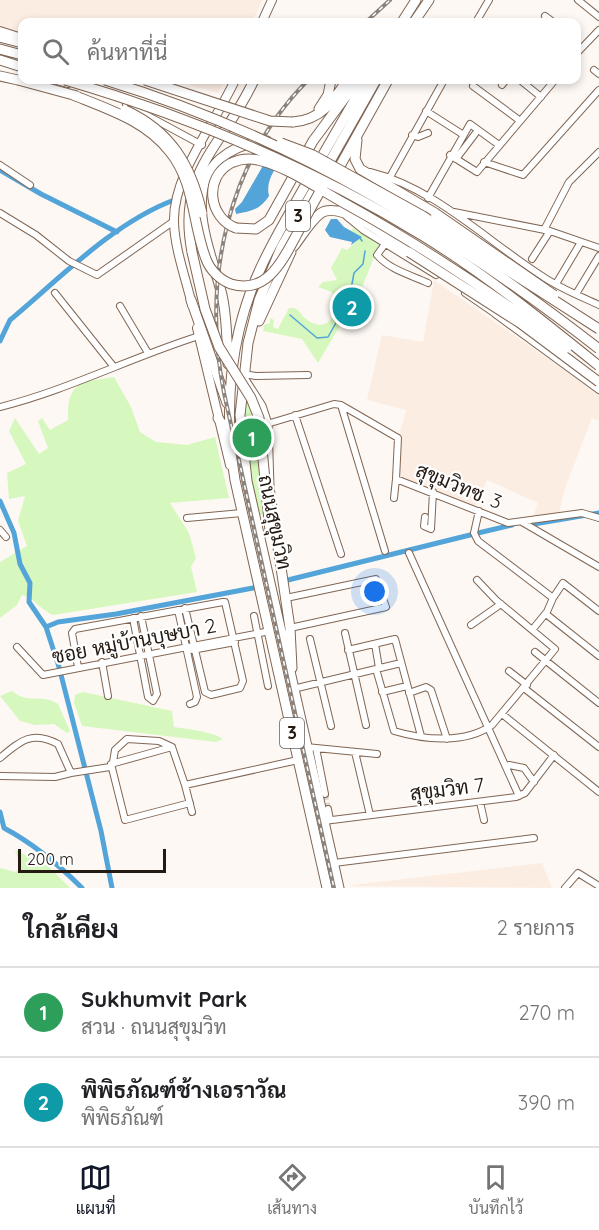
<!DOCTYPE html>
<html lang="th">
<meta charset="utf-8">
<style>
:root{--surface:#fff;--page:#f2f2f2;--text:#202124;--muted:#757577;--line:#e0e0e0;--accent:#111827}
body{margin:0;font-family:Quicksand,Sarabun,sans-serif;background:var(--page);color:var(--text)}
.scale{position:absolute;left:18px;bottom:15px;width:148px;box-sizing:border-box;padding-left:6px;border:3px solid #241a12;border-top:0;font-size:16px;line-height:21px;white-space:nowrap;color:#241a12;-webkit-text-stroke:4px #fff;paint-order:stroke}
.you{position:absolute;left:375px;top:592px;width:21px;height:21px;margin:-15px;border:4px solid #fff;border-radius:50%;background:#1a73e8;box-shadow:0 0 0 9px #1a73e833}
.badge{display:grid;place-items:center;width:39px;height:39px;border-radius:50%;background:var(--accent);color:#fff;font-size:20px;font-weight:700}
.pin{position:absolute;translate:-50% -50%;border:3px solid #fff;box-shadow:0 2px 6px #0006}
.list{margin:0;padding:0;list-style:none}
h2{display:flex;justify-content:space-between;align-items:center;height:78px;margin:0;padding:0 24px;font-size:26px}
h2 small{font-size:20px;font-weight:400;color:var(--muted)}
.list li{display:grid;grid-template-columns:39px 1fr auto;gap:18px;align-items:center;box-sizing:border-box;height:90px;padding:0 24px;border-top:2px solid var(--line)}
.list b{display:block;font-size:22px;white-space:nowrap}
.list p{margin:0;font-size:20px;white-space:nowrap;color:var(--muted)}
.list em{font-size:20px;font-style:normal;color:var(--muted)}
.icon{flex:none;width:33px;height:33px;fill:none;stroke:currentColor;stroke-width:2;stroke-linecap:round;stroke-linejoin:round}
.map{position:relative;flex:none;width:599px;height:888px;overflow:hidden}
.search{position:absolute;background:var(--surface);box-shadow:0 3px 9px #0003;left:18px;right:18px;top:18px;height:66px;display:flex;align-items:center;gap:15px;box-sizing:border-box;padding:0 21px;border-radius:12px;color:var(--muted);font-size:22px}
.sheet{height:258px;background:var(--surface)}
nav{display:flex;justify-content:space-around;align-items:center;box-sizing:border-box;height:84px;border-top:2px solid var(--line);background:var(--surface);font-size:16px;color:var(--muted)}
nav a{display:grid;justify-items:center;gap:3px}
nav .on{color:var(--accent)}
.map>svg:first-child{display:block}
.built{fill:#fcede3}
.green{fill:#d6f8be}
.water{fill:#53a4d8}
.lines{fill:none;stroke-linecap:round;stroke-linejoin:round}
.stream{stroke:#53a4d8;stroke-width:1.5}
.canal{stroke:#53a4d8;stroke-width:5}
.minor-tunnel{stroke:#dcd7d1;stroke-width:6;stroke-dasharray:6 3;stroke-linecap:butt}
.minor-casing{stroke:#806654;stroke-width:8}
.major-casing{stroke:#806654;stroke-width:10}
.highway-casing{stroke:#806654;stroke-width:11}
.minor{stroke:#fff;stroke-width:6}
.major{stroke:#fff;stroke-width:8}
.highway{stroke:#fff;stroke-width:9}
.rail-casing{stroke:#8b837c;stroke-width:4}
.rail{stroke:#fff;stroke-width:1.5;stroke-dasharray:4.5;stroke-linecap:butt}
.highway-bridge-casing{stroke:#806654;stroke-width:11;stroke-linecap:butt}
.highway-bridge{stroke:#fff;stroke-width:9}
.labels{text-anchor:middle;stroke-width:4.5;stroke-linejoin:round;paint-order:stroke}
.shield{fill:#fff;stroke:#665f59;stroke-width:1.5}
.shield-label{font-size:18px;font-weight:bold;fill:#241a12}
.street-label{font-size:20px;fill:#241a12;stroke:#fff}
</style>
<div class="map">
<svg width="599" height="888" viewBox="0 0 599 888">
<rect width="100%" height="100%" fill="#fdf8f3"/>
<!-- built -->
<path class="built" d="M 0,0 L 263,0 L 252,22 L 22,22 L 22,35 L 0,29 Z
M 172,80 L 225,80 L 218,93 Z
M 434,280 L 596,392 L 599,391 L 599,421 L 592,418 L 565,488 L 559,514 L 533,517 L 538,503 L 487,480 L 474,508 L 397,478 L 399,436 L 406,410 L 367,400 L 382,335 L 423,342 Z
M 542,863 L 552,888 L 347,886 L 361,884 Z"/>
<!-- green -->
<path class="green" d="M 353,228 L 379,245 L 361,290 L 318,363 L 302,339 L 263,331 L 264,325 L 270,323 L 270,318 L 274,320 L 273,327 L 278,329 L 289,308 L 295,308 C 301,312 304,320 313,323 C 334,332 338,305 332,292 L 318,287 L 323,282 L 337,280 L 331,268 L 342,248 L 347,250 L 361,237 L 351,231 Z
M 114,377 L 131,407 L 140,432 L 156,442 L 187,445 L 215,437 L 229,498 L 170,503 L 189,533 L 196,558 L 191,567 L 197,592 L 53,615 C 41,610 35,599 22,595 L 17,605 L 0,618 L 0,562 L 27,546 L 18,521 L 25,496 L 9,499 L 7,473 L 26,464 L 9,431 L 15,418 L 39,454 L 48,448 L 38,421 L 42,418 L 50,430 L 68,420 C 67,382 80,382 114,377 Z
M 251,398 L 256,408 L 267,514 L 255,516 L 241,401 Z
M 12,691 C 29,705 41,693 58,704 L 70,731 L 67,733 L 54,724 L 35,725 L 20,721 L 0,696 Z
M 83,692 L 172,711 L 174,727 C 188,729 213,732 223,739 L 216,742 L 82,726 L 74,703 L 75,695 Z
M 15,850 L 48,866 L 70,888 L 0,888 L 0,868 L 15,872 L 21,868 Z"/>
<!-- water -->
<path class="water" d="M 272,150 L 283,155 C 276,169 265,180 269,196 C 260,210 251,211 236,214 L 235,209 L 242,202 Z
M 331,219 L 337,219 L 344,227 L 362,237 L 351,245 L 352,242 L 330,237 L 325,230 Z"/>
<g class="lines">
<!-- stream -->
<path class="stream" d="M 360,238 L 362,241
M 290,315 L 317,338 L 328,337 L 349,300 L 354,273 L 363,264 L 365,251"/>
<!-- canal -->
<path class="canal" d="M 0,170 L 41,194 L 117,232
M 0,341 L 10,320 C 59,279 113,223 174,200
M 0,501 L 14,533 L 20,564 L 30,583 L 29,602 L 46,627 L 59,667 L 101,831 L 112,888
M 523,522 L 534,524 L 599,513
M 478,533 L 512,525
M 288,580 L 474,534
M 46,627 L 58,622 L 116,614 L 253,588
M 0,812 L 4,828 C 34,844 58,864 82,888"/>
<!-- minor-tunnel -->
<path class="minor-tunnel" d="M 325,794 L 328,809"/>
<defs>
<path id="minor" d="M 578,0 L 599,17
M 545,16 L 553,22
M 476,22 L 489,0
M 0,30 L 22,37
M 576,54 L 599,30
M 594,70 L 599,74
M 53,80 L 68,84
M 520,80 L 541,97
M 502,85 L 506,80
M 473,86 L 519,120
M 126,104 L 202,145
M 426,111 L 462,134
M 412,135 L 418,137 L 428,133
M 450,155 L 477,172 L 555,80
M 456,159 L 475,134
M 484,162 L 523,175 L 599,90
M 0,165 L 30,185
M 370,172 C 435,188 487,241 542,276 C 559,288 580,296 599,305
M 390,177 L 444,80
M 428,198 L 470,124 L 499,145
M 454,212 L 550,231 L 599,248
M 0,213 L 36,235 L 69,261 L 97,275 L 174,221
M 347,217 L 363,230 L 436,275
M 544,230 L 569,182 L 599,152
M 385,244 L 377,255 C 390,270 411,275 428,283
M 532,259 L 550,231
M 556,284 L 581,242
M 55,293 L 114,367
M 465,293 L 494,313 L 505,315
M 576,294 L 599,256
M 120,306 L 148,353
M 495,314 L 599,390
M 244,374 L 256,376 L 308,375
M 341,405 L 385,551
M 0,407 C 68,390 132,357 199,336
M 295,415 L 341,554
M 267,424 L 334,404 L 341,405 L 398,438 L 396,479 L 508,523 L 582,513 L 599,518
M 394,498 L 396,479
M 479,511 L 474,533 L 478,541 L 553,598 L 546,614 L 599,656
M 425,517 L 424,526 L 431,529 L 433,492
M 187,518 L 242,513
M 522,522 L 599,567
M 0,530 L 6,537
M 409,553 L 519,796
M 286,598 L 376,579 L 386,607 L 290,628
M 553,598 L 563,583 L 599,611
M 178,610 L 197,697 L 195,702 L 190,704
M 254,616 L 268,686
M 133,618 L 148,697 L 153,701 L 157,694 L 141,616
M 471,625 L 501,604
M 532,630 L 546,613
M 345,633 L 366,725
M 310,639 L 331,726
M 375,644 L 379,668
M 17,647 L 43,675 L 270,631
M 192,650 L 235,642
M 348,650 L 395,639 L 421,736
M 535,652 L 599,703
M 102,662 L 108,696
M 78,667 L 72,633 L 75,629 L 223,602 L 225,602 L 243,681 L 240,688 L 211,695 L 205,692 L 185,608
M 376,669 L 394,731 C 424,740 466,744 492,725 L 555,649 L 496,600 L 477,580
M 509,671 L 527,685
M 524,688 L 599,747
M 293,689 L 401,663
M 382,692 L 407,686
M 409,693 L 426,687 L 431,690 L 447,739
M 502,714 L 599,792
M 306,747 L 377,754
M 316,748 L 325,794
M 355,752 L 370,815
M 0,758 C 20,741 32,730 58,744 L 71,773 L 110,767
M 113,762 L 115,750 L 127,739 L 159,741 L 172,747
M 509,765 L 524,768 L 534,782
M 0,776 L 55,777 L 71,773
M 185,785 L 192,812
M 480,802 L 484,820
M 190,803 L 125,820 L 111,764 L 172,747 L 185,785 L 298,760
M 328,809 L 330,820
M 324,821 L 516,797 L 525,793 L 554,755
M 334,863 L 534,838
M 565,888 L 578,873 L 599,886"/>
<path id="major" d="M 262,22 L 272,0
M 192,305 C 186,279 175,250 174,223 C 172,175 216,122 235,80
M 197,328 L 230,465"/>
<path id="highway" d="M 402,22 L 416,0
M 414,22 L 429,0
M 0,37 L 22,43
M 0,49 L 22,55
M 0,60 L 22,67
M 0,76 L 18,80
M 319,109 L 328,95 L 331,80
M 293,122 C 321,120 333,102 347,80
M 357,140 L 355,159 L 360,169 L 435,213
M 317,165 L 366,80
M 335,175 L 388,80
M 310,177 C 294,206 276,235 262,265 C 230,332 223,408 235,480 L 327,888
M 343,211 L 343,198 L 350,186
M 236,228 L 256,229 L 269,220 L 313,141 L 358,80
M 294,246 C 302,236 310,221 321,213 C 341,200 391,240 409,252
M 192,252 C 176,170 224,146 254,80
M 191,300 L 227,403
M 259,321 L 291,252
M 228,364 C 227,341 227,317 222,295 C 212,253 182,193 220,159 C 234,147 249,142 267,141
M 243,378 L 261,406 L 267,424 L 269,487 L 290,628 L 292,668
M 218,418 L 222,424 L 231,426
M 339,888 L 247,481 L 240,415 L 248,343 L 259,300 L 281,248 L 376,80"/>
</defs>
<!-- minor casing -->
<use href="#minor" class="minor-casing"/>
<!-- major casing -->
<use href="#major" class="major-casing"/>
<!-- highway casing -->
<use href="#highway" class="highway-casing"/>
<!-- minor -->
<use href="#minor" class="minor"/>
<!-- major -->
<use href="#major" class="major"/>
<!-- highway -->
<use href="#highway" class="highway"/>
<defs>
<path id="rail" d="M 366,22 L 390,0
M 308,80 C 226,163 202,281 224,393 L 334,888"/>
</defs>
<!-- rail casing -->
<use href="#rail" class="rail-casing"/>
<!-- rail -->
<use href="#rail" class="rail"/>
<defs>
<path id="highway-bridge" d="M 18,80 L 77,96
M 65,80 C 191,117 311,167 423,236 C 485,274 542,320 599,366
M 105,80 C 289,136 448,231 599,349
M 145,80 L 270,121 L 293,122
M 73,95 C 108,109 146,121 170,152 C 195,183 192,223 206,259 C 210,270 220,280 231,284 C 267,295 283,260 297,234 C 305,218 314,202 323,186
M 125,110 C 171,131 191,165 202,213
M 281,143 L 313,155 L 423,216 L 599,329
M 435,213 L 554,295
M 236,228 C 209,218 203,178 231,163 C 240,159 248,158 258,160 C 288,167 317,188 344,203 C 422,246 495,295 567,348
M 192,252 L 205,309 L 219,347 L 251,398 L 259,418 L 270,531
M 409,252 L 520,323 L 599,382"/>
</defs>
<!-- highway-bridge casing -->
<use href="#highway-bridge" class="highway-bridge-casing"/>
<!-- highway-bridge -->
<use href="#highway-bridge" class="highway-bridge"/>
</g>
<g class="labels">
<!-- shield labels -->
<g class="shield">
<rect x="286" y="201" width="24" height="30" rx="4.5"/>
<rect x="280" y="718" width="24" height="30" rx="4.5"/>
</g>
<g class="shield-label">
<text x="298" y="222">3</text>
<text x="292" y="739">3</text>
</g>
<!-- street labels -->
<g class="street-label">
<text transform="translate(459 486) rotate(22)" y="7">สุขุมวิทซ. 3</text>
<text transform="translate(275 522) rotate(78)" y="7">ถนนสุขุมวิท</text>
<text transform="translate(134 641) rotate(-11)" y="7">ซอย หมู่บ้านบุษบา 2</text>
<text transform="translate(447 789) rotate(-7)" y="7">สุขุมวิท 7</text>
</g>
</g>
</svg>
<div class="scale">200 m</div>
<div class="you"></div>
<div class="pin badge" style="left:252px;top:438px;background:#2e9e5b">1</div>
<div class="pin badge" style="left:352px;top:307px;background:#0f9aa8">2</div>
<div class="search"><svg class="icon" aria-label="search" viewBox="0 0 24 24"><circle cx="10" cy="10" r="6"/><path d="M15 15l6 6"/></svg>ค้นหาที่นี่</div>
</div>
<section class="sheet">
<h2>ใกล้เคียง<small>2 รายการ</small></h2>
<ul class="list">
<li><span class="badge" style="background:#2e9e5b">1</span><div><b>Sukhumvit Park</b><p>สวน · ถนนสุขุมวิท</p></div><em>270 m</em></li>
<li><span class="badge" style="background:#0f9aa8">2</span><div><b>พิพิธภัณฑ์ช้างเอราวัณ</b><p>พิพิธภัณฑ์</p></div><em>390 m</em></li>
</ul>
</section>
<nav>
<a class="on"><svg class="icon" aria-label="map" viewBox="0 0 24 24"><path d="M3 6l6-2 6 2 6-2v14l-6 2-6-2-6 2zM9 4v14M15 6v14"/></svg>แผนที่</a>
<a><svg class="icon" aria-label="directions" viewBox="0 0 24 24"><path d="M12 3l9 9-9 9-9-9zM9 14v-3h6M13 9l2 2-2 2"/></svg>เส้นทาง</a>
<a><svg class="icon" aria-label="saved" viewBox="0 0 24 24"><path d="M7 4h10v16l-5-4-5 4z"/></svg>บันทึกไว้</a>
</nav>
